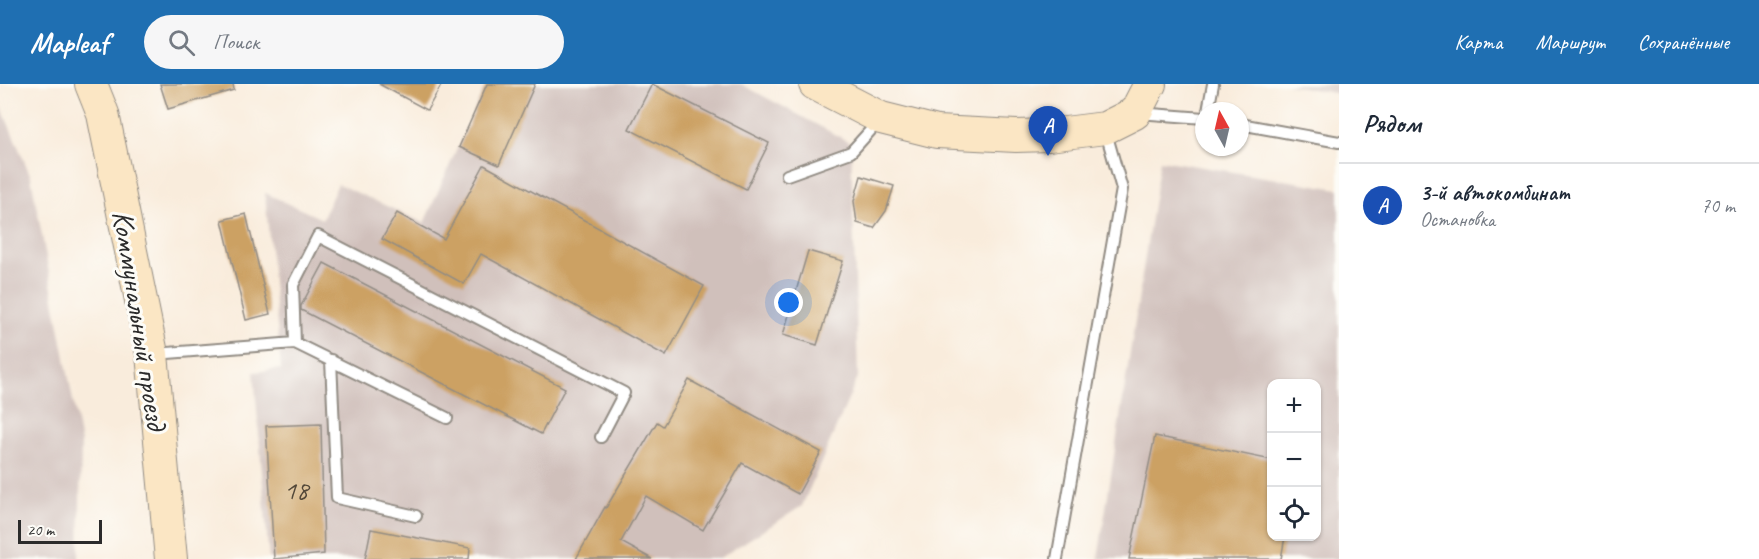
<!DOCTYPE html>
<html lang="ru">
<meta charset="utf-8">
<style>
:root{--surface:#fff;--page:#f6f6f7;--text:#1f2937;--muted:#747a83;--line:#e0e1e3;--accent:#1f6fb2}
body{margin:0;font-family:Caveat,sans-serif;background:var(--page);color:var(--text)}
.controls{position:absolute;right:18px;bottom:18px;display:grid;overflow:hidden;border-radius:12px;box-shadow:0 2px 4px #0004}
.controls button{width:54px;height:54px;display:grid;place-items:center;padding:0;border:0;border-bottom:2px solid var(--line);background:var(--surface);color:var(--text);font:30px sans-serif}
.compass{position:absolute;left:1195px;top:18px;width:54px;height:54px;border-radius:50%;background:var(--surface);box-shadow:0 2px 4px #0004;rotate:352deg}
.scale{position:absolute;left:18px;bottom:15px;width:84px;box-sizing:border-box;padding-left:6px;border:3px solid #2b2b2b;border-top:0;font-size:16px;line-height:21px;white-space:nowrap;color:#2b2b2b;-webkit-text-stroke:4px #fdfcf7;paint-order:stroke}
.you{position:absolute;left:789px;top:219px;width:21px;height:21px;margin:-15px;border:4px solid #fff;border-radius:50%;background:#1a73e8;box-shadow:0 0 0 9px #1a73e833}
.badge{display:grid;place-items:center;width:39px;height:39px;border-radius:50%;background:var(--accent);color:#fff;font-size:20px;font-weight:700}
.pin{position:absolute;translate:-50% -50px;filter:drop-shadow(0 2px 3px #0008)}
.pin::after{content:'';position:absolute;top:32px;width:21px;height:18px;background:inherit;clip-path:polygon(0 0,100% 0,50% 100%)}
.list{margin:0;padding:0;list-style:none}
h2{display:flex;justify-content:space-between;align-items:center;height:78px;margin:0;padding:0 24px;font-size:26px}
h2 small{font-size:20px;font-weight:400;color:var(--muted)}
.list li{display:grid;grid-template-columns:39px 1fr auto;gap:18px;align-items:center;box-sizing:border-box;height:84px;padding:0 24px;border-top:2px solid var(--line)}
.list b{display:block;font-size:22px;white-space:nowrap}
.list p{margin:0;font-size:20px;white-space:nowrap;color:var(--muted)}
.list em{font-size:20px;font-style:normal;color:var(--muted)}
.icon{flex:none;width:33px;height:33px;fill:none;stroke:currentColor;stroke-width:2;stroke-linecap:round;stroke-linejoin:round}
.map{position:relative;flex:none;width:1339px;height:475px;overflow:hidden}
header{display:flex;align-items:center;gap:36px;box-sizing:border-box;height:84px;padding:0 30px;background:var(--accent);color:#fff}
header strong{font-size:28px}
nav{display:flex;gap:33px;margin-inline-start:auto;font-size:21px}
.search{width:420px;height:54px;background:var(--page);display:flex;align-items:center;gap:15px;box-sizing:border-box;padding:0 21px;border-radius:33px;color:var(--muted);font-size:22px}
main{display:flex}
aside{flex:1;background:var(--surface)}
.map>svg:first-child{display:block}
.industrial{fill:#d0c0bb;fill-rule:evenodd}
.building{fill:#cca164}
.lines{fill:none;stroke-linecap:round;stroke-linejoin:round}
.lane-casing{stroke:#928c84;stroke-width:14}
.secondary-casing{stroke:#928c84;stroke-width:34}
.lane{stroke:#fff;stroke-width:10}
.secondary{stroke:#fbe6c4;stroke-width:32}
.labels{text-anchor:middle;stroke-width:6;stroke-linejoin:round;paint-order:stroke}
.number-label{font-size:27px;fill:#534839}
.street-label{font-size:30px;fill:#2b2b2b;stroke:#fdfcf7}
</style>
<header>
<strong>Mapleaf</strong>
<div class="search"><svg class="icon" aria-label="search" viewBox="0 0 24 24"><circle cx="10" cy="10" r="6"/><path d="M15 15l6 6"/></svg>Поиск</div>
<nav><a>Карта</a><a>Маршрут</a><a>Сохранённые</a></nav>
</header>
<main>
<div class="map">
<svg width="1339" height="475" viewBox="0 0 1339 475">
<rect width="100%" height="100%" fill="#fdfcf7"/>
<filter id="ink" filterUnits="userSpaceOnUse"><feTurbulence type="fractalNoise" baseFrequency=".0167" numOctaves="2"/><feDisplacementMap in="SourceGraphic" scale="12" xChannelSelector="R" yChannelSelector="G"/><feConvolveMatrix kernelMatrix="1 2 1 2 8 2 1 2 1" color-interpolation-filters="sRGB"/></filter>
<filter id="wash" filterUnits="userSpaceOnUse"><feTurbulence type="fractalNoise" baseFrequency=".008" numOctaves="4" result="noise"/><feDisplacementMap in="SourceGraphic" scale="24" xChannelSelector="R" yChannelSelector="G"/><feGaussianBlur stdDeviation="1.35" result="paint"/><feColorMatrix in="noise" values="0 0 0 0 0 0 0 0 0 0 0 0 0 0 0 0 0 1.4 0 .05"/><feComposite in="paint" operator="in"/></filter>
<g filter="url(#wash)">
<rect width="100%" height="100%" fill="#f9ecdc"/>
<!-- industrial -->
<path class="industrial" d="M 486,0 L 741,0 L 851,59 L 858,293 L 802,422 L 718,475 L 269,475 L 254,288 L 281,285 L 265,109 L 322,135 L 338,100 L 424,139 Z
M 1287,0 L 1339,0 L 1339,10 Z
M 0,20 L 31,93 L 81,359 L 79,475 L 0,475 Z
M 1160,76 L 1339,105 L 1339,475 L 1098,475 ZM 1272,300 L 1316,300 L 1316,452 L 1272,452 Z"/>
<g id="blocks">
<!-- building -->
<path class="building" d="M 160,0 L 233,0 L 234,6 L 168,25 Z
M 379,0 L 442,0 L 427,26 Z
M 487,0 L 535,0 L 499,81 L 459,63 Z
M 652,0 L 769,59 L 746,105 L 629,45 Z
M 484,81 L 704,202 L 666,272 L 481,170 L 464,200 L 382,155 L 397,129 L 444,155 Z
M 861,92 L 894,102 L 886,127 L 874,144 L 857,139 L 854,117 Z
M 246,130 L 270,230 L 246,236 L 222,136 Z
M 808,167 L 843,177 L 817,261 L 783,251 Z
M 324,179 L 565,304 L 541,350 L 301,226 L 301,222 Z
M 689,296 L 821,368 L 798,410 L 742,379 L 703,446 L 646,412 L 621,458 L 652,475 L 576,475 L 605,423 L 606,424 L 657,338 L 663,342 Z
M 321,340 L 324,470 L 274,475 L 266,342 Z
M 1155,352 L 1272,376 L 1272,453 L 1285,453 L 1281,475 L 1129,475 Z
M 371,445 L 470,464 L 469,475 L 365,475 Z"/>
</g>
</g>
<g filter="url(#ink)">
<use href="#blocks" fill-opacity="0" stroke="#928c84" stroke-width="1.5"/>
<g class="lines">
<defs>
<path id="lane" d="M 1208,27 L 1213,0
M 1138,29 L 1204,34
M 1240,40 L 1339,58
M 787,91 L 851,68 L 879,37
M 295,259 L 293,201 L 318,152 L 624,309 L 601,353
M 155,270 L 295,259 L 447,334
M 331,276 L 337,414 L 416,432
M 1057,475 L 1122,105 L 1105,45"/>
<path id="secondary" d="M 91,0 L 103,30 L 152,270 L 171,475
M 815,0 L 881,34 L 937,48 L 1016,52 L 1049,51 L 1105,44 L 1135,29 L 1150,0"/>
</defs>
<!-- lane casing -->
<use href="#lane" class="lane-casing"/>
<!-- secondary casing -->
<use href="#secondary" class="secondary-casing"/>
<!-- lane -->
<use href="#lane" class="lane"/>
<!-- secondary -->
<use href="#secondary" class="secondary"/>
</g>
</g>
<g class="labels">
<!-- number labels -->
<g class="number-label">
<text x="296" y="415">18</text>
</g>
<!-- street labels -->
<g class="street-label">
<text transform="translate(140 236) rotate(81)" y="10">Коммунальный проезд</text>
</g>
</g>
</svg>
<div class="controls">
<button>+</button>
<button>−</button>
<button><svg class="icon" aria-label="locate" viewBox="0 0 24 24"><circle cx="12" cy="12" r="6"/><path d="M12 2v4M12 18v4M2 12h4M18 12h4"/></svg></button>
</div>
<svg class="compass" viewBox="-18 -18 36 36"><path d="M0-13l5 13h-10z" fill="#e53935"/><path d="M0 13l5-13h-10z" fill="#747a83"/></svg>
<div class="scale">20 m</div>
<div class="you"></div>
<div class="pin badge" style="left:1048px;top:72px;background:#1a4fb4">A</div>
</div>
<aside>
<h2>Рядом<small></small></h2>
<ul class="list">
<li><span class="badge" style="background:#1a4fb4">A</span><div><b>3-й автокомбинат</b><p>Остановка</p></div><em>70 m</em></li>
</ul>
</aside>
</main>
